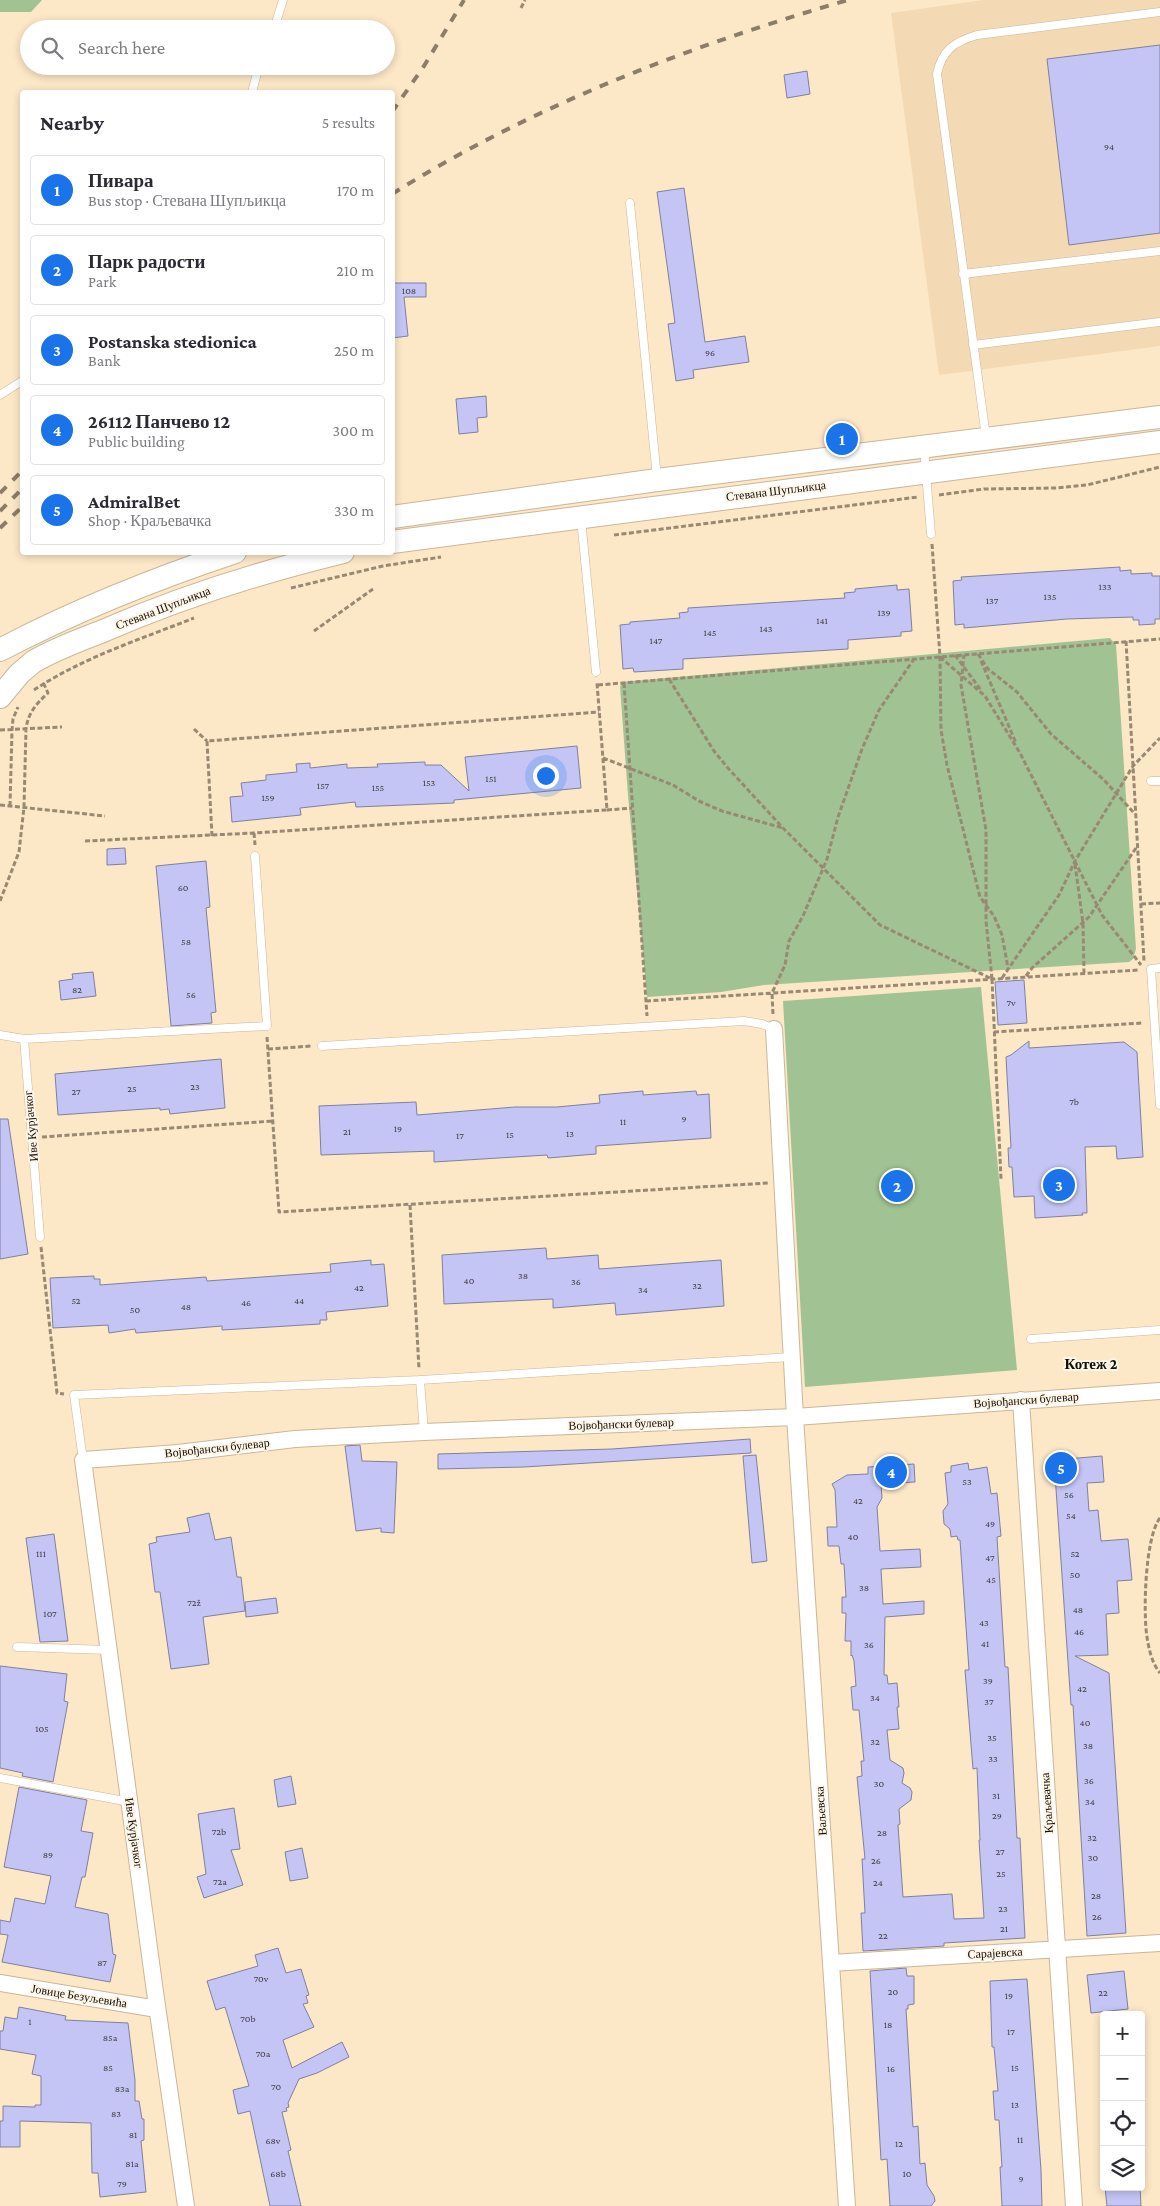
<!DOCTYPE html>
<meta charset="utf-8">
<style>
:root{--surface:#fff;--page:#f7f7f7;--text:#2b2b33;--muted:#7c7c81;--line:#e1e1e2;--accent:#1a73e8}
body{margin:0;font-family:"Crimson Pro",serif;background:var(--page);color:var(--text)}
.controls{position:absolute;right:15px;bottom:15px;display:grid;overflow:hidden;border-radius:5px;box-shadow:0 2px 8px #0003}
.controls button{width:45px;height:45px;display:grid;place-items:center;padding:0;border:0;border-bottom:1px solid var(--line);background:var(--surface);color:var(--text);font:25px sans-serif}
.you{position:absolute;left:545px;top:775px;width:18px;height:18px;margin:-12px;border:4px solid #fff;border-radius:50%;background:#1a73e8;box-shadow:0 0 0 8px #1a73e833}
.badge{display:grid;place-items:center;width:32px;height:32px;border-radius:50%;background:var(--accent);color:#fff;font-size:16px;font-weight:700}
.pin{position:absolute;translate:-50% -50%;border:2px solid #fff;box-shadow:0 1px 5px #0006}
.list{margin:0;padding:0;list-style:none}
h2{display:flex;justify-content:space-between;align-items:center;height:65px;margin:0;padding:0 20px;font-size:21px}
h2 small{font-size:16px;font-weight:400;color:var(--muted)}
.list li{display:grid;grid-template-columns:32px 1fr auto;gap:15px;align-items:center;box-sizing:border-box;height:70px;margin:0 10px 10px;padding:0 10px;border:1px solid var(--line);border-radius:5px}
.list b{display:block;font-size:19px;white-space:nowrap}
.list p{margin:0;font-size:16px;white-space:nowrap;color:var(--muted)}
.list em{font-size:16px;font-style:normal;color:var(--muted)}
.icon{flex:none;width:28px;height:28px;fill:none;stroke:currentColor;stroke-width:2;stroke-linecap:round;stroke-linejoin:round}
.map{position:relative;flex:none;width:1160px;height:2206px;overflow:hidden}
.search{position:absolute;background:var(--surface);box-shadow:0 2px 8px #0003;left:20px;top:20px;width:375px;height:55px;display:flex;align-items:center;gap:12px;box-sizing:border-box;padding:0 18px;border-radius:28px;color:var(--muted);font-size:19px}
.panel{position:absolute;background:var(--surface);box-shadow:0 2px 8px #0003;left:20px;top:90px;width:375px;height:465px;border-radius:5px}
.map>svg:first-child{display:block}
.built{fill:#f3dab4}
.green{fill:#a1c393}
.building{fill:#c4c5f5;stroke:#7f809f}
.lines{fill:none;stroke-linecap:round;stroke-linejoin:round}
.lane-casing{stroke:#cab698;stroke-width:9}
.street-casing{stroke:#cab698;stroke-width:18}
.secondary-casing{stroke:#cab698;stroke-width:24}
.path{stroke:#988973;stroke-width:3;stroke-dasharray:5 2.5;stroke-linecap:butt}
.lane{stroke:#fff;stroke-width:8}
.street{stroke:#fff;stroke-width:16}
.secondary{stroke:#fff;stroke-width:22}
.rail{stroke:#8b7d67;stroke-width:4;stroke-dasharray:9 9;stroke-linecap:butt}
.labels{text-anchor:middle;stroke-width:4;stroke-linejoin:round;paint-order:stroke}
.number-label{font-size:10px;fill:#413c40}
.street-label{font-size:12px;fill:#150e04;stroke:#fef6e9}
.quarter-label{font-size:15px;font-weight:bold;fill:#150e04;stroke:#fef6e9}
</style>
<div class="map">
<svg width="1160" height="2206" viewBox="0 0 1160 2206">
<rect width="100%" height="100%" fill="#fce7c7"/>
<!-- built -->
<path class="built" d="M 983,0 L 1160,0 L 1160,346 L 939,375 L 891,13 Z"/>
<!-- green -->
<path class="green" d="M 0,0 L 42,0 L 31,12 L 0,12 Z
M 1110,638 L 1116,645 L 1136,949 L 1133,959 L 1129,962 L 764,985 L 721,992 L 647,997 L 628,795 L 620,687 L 622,682 Z
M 981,987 L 1017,1370 L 805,1387 L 783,1001 Z"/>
<!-- building -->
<path class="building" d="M 1160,45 L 1160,233 L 1069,245 L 1047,59 Z
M 807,71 L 810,94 L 787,98 L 784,75 Z
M 684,188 L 705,342 L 745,336 L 749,362 L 693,370 L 694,378 L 676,381 L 668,324 L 675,323 L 657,192 Z
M 392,283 L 426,283 L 426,297 L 404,297 L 408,336 L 392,338 Z
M 486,396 L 487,417 L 477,418 L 478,432 L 459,434 L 456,399 Z
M 1120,567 L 1120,571 L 1131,570 L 1131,574 L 1152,573 L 1152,576 L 1160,576 L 1160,619 L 1155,619 L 1155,624 L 1139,625 L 1139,620 L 1133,620 L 1133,617 L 1067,619 L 964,628 L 964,624 L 955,625 L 953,581 L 962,580 L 961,577 Z
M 897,585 L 897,590 L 909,589 L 912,631 L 901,632 L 901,636 L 848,640 L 848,649 L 683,659 L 683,669 L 634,672 L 633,668 L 623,669 L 620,625 L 630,624 L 630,622 L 680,618 L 679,613 L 688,612 L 688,608 L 845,598 L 844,593 L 855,592 L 855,589 Z
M 577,746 L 581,788 L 454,800 L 454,803 L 356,807 L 355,802 L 300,808 L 301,815 L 232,822 L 230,797 L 243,796 L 241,783 L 266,780 L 266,775 L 297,772 L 296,764 L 310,763 L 310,768 L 347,764 L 347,768 L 378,767 L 377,764 L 425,762 L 425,765 L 441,765 L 469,791 L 465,757 Z
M 125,848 L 126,864 L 107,865 L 107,849 Z
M 206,861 L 210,907 L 206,908 L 216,1012 L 211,1013 L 212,1023 L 171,1026 L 156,866 Z
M 93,972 L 96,996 L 61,1000 L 59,981 L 73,979 L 72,974 Z
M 1024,980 L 1027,1023 L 998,1025 L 995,982 Z
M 1029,1041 L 1029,1048 L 1124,1042 L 1137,1052 L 1143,1157 L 1117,1159 L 1116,1146 L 1085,1147 L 1087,1213 L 1082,1213 L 1083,1215 L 1035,1218 L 1034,1196 L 1014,1197 L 1012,1167 L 1009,1167 L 1008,1148 L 1011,1148 L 1006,1057 L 1011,1055 Z
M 221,1059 L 225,1108 L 170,1114 L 169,1109 L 160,1110 L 160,1108 L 58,1115 L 55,1074 Z
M 643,1091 L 643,1095 L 696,1091 L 697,1095 L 709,1094 L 711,1138 L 596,1146 L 596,1154 L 548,1158 L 547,1155 L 434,1162 L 434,1151 L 321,1155 L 319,1106 L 416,1102 L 417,1115 L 515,1107 L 557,1107 L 600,1103 L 599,1095 Z
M 0,1119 L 8,1119 L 28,1254 L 0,1259 Z
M 546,1248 L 547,1259 L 598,1255 L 599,1269 L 721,1260 L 724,1306 L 616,1315 L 615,1303 L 553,1308 L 553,1299 L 444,1304 L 442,1255 Z
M 371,1260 L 371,1265 L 384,1264 L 388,1306 L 326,1312 L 327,1320 L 320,1320 L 320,1324 L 222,1330 L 222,1326 L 136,1333 L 135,1329 L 109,1333 L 108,1325 L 53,1328 L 50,1278 L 94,1276 L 94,1279 L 100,1279 L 100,1285 L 206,1277 L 207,1281 L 331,1272 L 330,1264 Z
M 750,1439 L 751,1453 L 524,1467 L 438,1469 L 438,1454 L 612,1449 Z
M 360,1445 L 362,1461 L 397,1462 L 394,1533 L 381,1532 L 381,1528 L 356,1531 L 345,1446 Z
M 756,1455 L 767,1561 L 752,1563 L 743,1456 Z
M 1102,1456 L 1104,1482 L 1087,1483 L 1089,1511 L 1098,1510 L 1101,1541 L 1128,1539 L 1132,1580 L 1117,1581 L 1119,1613 L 1106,1614 L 1108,1655 L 1075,1656 L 1109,1673 L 1126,1933 L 1087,1936 L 1073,1705 L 1071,1705 L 1054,1460 Z
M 968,1463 L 969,1470 L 987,1467 L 991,1494 L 997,1493 L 1001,1536 L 997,1537 L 1005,1667 L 1008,1667 L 1017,1838 L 1020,1838 L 1025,1938 L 944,1943 L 944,1946 L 863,1951 L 861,1913 L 865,1913 L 862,1859 L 865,1859 L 857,1777 L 862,1776 L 861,1761 L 864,1761 L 859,1710 L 853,1710 L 851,1687 L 856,1686 L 854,1661 L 852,1655 L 851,1656 L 851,1641 L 845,1641 L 846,1613 L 842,1613 L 842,1597 L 846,1597 L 844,1564 L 841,1564 L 839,1546 L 828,1546 L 827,1527 L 837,1527 L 835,1490 L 832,1484 L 847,1475 L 868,1474 L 868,1467 L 914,1464 L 915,1482 L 881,1484 L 882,1498 L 877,1507 L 880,1551 L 920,1549 L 921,1567 L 881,1569 L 883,1604 L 924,1601 L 924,1614 L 885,1617 L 884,1675 L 887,1675 L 888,1684 L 897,1683 L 899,1707 L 897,1707 L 899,1729 L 887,1730 L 890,1760 L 903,1768 L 904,1773 L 902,1783 L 910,1788 L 912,1792 L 911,1800 L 899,1809 L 900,1824 L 898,1825 L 903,1897 L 952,1894 L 954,1919 L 984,1918 L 979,1840 L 980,1840 L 977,1768 L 973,1769 L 965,1670 L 969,1670 L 960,1540 L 958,1540 L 957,1536 L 951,1537 L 950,1529 L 944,1524 L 943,1511 L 948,1504 L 945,1473 L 951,1472 L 951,1466 Z
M 209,1513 L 215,1540 L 231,1537 L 237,1577 L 241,1577 L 245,1611 L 203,1617 L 209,1664 L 171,1669 L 160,1592 L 155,1592 L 149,1544 L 157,1542 L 156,1537 L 190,1532 L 187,1518 Z
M 54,1534 L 68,1641 L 40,1642 L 26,1538 Z
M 276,1598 L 278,1613 L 246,1617 L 245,1602 Z
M 0,1666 L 67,1674 L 64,1701 L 68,1702 L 53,1782 L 22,1776 L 23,1773 L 0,1768 Z
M 291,1776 L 296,1804 L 278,1807 L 274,1780 Z
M 19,1787 L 87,1800 L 81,1831 L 93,1833 L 85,1877 L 82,1877 L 75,1907 L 108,1914 L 113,1954 L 116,1955 L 110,1982 L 2,1962 L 8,1935 L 0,1934 L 0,1920 L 10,1922 L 15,1898 L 45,1904 L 51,1876 L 4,1867 Z
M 234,1808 L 240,1849 L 231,1850 L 243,1885 L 204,1898 L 197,1877 L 206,1874 L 198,1814 Z
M 302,1848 L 308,1878 L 290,1881 L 285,1852 Z
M 278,1948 L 286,1973 L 301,1969 L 309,1995 L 306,1996 L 308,2003 L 303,2004 L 314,2027 L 283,2040 L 292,2068 L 342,2042 L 349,2057 L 317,2073 L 299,2079 L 288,2103 L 289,2107 L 286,2108 L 287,2111 L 282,2112 L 291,2150 L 288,2151 L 301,2206 L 270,2206 L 250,2111 L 238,2114 L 233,2090 L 249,2086 L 225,2007 L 216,2010 L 207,1981 L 258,1966 L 255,1955 Z
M 906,1968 L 907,1976 L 914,1976 L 914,2004 L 908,2005 L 908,2009 L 906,2009 L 913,2127 L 918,2126 L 920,2164 L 925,2163 L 927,2185 L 934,2196 L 935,2201 L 931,2206 L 890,2206 L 887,2159 L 881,2160 L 870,1971 Z
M 1124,1971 L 1128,2009 L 1091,2013 L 1087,1975 Z
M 1027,1979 L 1041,2170 L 1042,2206 L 1002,2206 L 1000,2167 L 1002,2167 L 999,2120 L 995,2120 L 993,2091 L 998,2091 L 994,2047 L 992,2047 L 990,1981 Z
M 19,2007 L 66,2016 L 65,2020 L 128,2023 L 135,2080 L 135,2101 L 139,2101 L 142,2119 L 144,2119 L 144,2140 L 141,2141 L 146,2192 L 100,2197 L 98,2173 L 92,2173 L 91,2123 L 20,2121 L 20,2147 L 0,2147 L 0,2121 L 3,2121 L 3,2106 L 35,2107 L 35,2105 L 41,2105 L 41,2076 L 32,2074 L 36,2055 L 0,2049 L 0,2031 L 3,2031 L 5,2017 L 17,2019 Z
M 1105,2187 L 1140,2187 L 1141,2206 L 1107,2206 Z"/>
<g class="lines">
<defs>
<path id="lane" d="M 274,29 L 283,0
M 252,92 L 259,66
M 630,203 L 657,478
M 963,274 L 1160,251
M 973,345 L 1160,322
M 0,395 L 22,381
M 986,437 L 937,74 C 942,50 954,42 977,35 L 1160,12
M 924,448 L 931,534
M 581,519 L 596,672
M 1151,781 L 1160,781
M 1160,968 L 1151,969 L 1160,1105
M 0,1035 L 24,1039 L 40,1237
M 24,1039 L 267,1026 L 255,856
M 322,1046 L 744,1021 L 762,1024 L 774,1029
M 1031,1339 L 1160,1330
M 420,1380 L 424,1432
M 83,1460 L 74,1395 L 420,1380 L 792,1357
M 17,1647 L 109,1650
M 0,1778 L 130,1802"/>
<path id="street" d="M 774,1029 L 795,1417 L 847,2206
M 1021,1400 L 1074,2206
M 831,1963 L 1160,1943
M 0,1983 L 157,2009
M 186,2206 L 155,1992 L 83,1460 L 178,1453 L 295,1439 L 424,1432 L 795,1417 L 1160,1391"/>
<path id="secondary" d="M 392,517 L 657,480 L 1160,417
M 392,542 L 1160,442
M 0,650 C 76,610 154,579 235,552
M 0,697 L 19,674 L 33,662 C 55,649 80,640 103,631 C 181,597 261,572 343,552"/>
</defs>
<!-- lane casing -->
<use href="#lane" class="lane-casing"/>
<!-- street casing -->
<use href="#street" class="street-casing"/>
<!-- secondary casing -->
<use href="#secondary" class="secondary-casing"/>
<!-- path -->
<path class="path" d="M 521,8 L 525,0
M 939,495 L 984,489 L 1057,488 L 1087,485 L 1160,467
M 614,535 L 918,497
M 932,544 L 940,657 L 941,730 L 947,765 L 980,897 L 994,916 L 1002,935 L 1008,968
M 291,588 L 383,566 L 441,557
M 314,631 L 373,589
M 1126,641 L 1144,961
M 978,654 L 988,669 L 1017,692 L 1051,734 L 1103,779 L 1135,814
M 955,655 L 981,690
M 940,657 L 985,696 L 1020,753 L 1102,915 L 1141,965
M 981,661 L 1016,743
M 669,679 L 714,751 L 727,767 L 783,828 L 880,925 L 992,979 L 986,921 L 986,830 L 961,685 L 964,655
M 624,683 L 647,1016
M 598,685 L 1160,639
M 34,690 C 82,658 141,639 194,618
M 194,729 L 207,741
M 0,730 L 62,727
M 603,758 L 673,785 L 699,801 L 722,811 L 783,828
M 0,805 L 105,816
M 10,806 L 12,730 L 13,719 L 18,707
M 607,810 L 632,808
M 254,833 L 255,845
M 212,836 L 207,741 L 599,712
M 85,841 L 254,833 L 607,810 L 597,683
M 1075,864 L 1083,923 L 1084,973
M 0,901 L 19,852 L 24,807 L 26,729 C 28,713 36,704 48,693 L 43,682
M 1141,904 L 1160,903
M 1026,976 L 1032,968 L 1089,917 L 1136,848
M 1002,978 L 1059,895 L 1075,861 L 1133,766 L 1160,738
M 992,979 L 1001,1179
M 646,1001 L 1139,970
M 773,1014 L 772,993 L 785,965 L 789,941 L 803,916 L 827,859 L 838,817 L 862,749 L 879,710 L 914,659
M 994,1032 L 1143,1023
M 267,1037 L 279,1212 L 768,1183
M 268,1049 L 312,1046
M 42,1137 L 273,1121
M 410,1205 L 419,1369
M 41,1247 L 57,1393 L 64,1394
M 1160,1518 C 1145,1537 1143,1613 1147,1637 C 1149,1650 1152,1663 1160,1673"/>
<!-- lane -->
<use href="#lane" class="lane"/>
<!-- street -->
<use href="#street" class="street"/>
<!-- secondary -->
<use href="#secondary" class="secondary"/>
<!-- rail -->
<path class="rail" d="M 392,112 L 424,66 L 464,0
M 392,194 C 534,105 689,46 848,0
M 0,493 L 22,471
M 0,511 L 22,489
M 0,528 L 22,507"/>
</g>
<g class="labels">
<!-- number labels -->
<g class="number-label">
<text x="1109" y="150">94</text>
<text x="409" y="294">108</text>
<text x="710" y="356">96</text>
<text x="1105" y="590">133</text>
<text x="1050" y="600">135</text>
<text x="992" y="604">137</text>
<text x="884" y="616">139</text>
<text x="822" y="624">141</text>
<text x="766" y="632">143</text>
<text x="710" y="636">145</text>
<text x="656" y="644">147</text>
<text x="491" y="782">151</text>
<text x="429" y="786">153</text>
<text x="323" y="789">157</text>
<text x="378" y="791">155</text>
<text x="268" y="801">159</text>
<text x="183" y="891">60</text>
<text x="186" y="945">58</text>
<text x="77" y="993">82</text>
<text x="191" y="998">56</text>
<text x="1011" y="1006">7v</text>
<text x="195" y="1090">23</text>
<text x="132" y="1092">25</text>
<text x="76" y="1095">27</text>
<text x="1074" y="1105">7b</text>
<text x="684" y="1122">9</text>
<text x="623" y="1125">11</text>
<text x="398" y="1132">19</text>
<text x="347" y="1135">21</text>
<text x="570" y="1137">13</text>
<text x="510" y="1138">15</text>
<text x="460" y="1139">17</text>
<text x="523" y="1279">38</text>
<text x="469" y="1284">40</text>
<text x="576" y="1285">36</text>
<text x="697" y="1289">32</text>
<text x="359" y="1291">42</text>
<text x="643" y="1293">34</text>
<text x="76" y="1304">52</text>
<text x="299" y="1304">44</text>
<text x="246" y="1306">46</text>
<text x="186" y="1310">48</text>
<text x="135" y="1313">50</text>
<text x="967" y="1485">53</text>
<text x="1069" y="1498">56</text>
<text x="858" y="1504">42</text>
<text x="1071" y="1519">54</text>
<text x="990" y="1527">49</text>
<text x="853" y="1540">40</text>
<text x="41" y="1557">111</text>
<text x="1075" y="1557">52</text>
<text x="990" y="1561">47</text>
<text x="1075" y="1578">50</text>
<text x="991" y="1583">45</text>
<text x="864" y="1591">38</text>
<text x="194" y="1606">72ž</text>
<text x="1078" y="1613">48</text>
<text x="50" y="1617">107</text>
<text x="984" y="1626">43</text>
<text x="1079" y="1635">46</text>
<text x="985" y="1647">41</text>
<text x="869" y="1648">36</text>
<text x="988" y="1684">39</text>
<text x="1082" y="1692">42</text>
<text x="875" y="1701">34</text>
<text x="989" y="1705">37</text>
<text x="1085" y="1726">40</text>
<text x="42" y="1732">105</text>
<text x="992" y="1741">35</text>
<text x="875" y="1745">32</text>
<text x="1088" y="1749">38</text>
<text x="993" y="1762">33</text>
<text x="1089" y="1784">36</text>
<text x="879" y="1787">30</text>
<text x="996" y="1799">31</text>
<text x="1090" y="1805">34</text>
<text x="997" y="1819">29</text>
<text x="219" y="1835">72b</text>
<text x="882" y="1836">28</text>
<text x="1092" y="1841">32</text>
<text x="1000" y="1855">27</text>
<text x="48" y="1858">89</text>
<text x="1093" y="1861">30</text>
<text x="876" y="1864">26</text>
<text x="1001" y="1877">25</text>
<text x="220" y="1885">72a</text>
<text x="878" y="1886">24</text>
<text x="1096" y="1899">28</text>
<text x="1003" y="1912">23</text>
<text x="1097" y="1920">26</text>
<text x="1004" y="1932">21</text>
<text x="883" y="1939">22</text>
<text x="102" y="1966">87</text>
<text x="261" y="1982">70v</text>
<text x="893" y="1995">20</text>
<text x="1103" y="1996">22</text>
<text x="1009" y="1999">19</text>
<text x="248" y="2022">70b</text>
<text x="30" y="2025">1</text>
<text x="888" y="2028">18</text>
<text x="1011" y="2035">17</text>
<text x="110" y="2041">85a</text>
<text x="263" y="2057">70a</text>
<text x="108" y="2071">85</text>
<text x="1015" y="2071">15</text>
<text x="891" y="2072">16</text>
<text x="276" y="2090">70</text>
<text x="122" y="2092">83a</text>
<text x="1015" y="2108">13</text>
<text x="116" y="2117">83</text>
<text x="133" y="2138">81</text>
<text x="1020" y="2143">11</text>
<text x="273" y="2144">68v</text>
<text x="899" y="2147">12</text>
<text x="132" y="2167">81a</text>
<text x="278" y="2177">68b</text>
<text x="907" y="2177">10</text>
<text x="1021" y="2182">9</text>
<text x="122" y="2187">79</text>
</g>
<!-- street labels -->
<g class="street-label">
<text transform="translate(776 491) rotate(-7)" y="4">Стевана Шупљикца</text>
<text transform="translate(163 608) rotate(-21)" y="4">Стевана Шупљикца</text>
<text transform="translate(31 1126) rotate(-95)" y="4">Иве Курјачког</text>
<text transform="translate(1026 1400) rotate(-4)" y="4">Војвођански булевар</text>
<text transform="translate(621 1424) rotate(-2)" y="4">Војвођански булевар</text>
<text transform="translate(217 1448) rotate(-6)" y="4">Војвођански булевар</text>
<text transform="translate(1047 1803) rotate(-94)" y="4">Краљевачка</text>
<text transform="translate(821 1811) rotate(-94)" y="4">Ваљевска</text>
<text transform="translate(134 1833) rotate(82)" y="4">Иве Курјачког</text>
<text transform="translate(995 1953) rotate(-3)" y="4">Сарајевска</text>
<text transform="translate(79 1996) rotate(9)" y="4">Јовице Безуљевића</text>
</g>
<!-- quarter labels -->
<g class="quarter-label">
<text x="1091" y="1369">Котеж 2</text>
</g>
</g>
</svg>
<div class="controls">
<button>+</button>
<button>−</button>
<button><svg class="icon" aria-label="locate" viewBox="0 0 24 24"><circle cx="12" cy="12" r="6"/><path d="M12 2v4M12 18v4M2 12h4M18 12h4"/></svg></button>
<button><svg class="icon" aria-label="layers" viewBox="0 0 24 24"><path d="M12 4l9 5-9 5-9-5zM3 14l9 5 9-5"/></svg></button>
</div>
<div class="you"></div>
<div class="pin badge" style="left:842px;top:439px">1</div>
<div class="pin badge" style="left:897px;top:1186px">2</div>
<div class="pin badge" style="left:1059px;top:1185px">3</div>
<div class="pin badge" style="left:891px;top:1472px">4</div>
<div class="pin badge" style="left:1061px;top:1468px">5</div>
<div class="search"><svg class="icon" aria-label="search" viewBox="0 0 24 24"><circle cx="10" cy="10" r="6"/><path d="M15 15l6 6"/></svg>Search here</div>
<section class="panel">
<h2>Nearby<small>5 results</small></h2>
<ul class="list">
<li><span class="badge">1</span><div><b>Пивара</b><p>Bus stop · Стевана Шупљикца</p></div><em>170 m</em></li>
<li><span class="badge">2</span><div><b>Парк радости</b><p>Park</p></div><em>210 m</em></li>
<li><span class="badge">3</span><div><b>Postanska stedionica</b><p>Bank</p></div><em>250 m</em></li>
<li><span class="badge">4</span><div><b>26112 Панчево 12</b><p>Public building</p></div><em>300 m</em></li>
<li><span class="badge">5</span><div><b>AdmiralBet</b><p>Shop · Краљевачка</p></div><em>330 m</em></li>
</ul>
</section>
</div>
